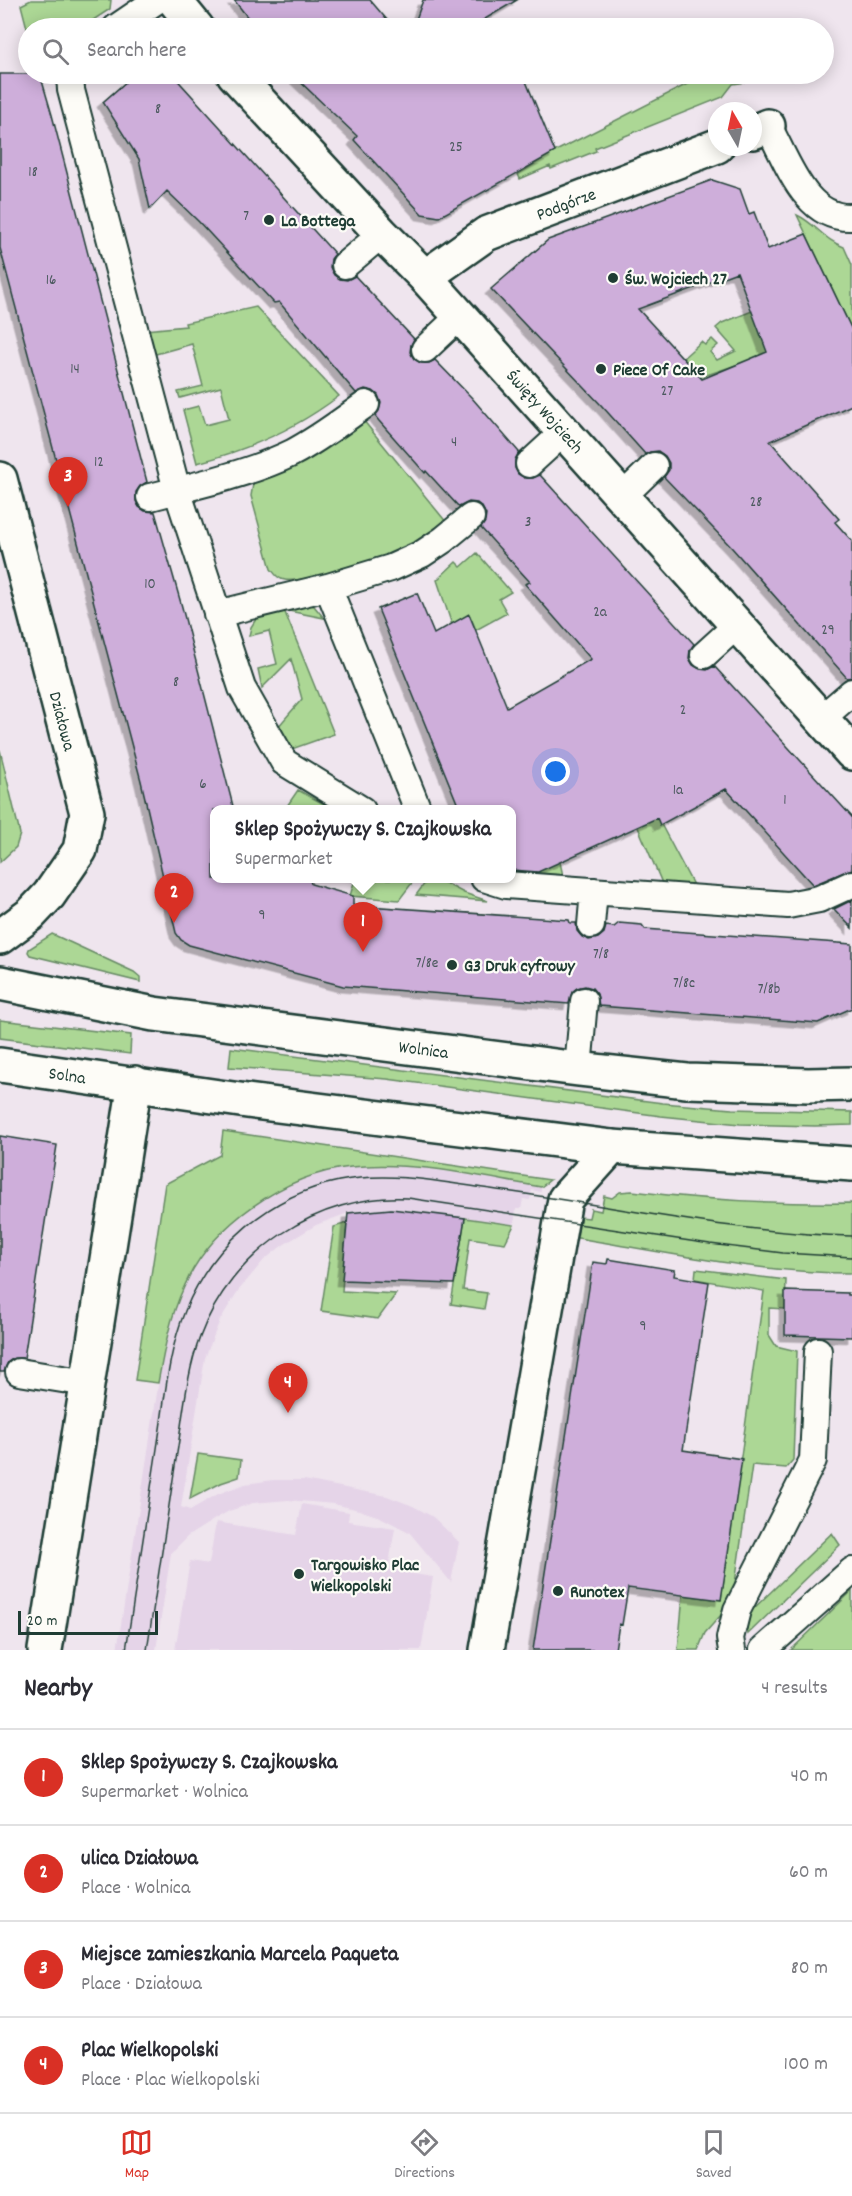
<!DOCTYPE html>
<meta charset="utf-8">
<style>
:root{--surface:#fff;--page:#f7f7f7;--text:#2b2b33;--muted:#7c7c81;--line:#e1e1e2;--accent:#d93025}
body{margin:0;font-family:Dekko,sans-serif;background:var(--page);color:var(--text)}
.compass{position:absolute;left:708px;top:102px;width:54px;height:54px;border-radius:50%;background:var(--surface);box-shadow:0 3px 15px #0003;rotate:351deg}
.scale{position:absolute;left:18px;bottom:15px;width:140px;box-sizing:border-box;padding-left:6px;border:3px solid #1f3d34;border-top:0;font-size:16px;line-height:21px;white-space:nowrap;color:#1f3d34;-webkit-text-stroke:4px #fdfcf7;paint-order:stroke}
.you{position:absolute;left:556px;top:772px;width:21px;height:21px;margin:-15px;border:4px solid #fff;border-radius:50%;background:#1a73e8;box-shadow:0 0 0 9px #1a73e833}
.badge{display:grid;place-items:center;width:39px;height:39px;border-radius:50%;background:var(--accent);color:#fff;font-size:20px;font-weight:700}
.pin{position:absolute;translate:-50% -50px;filter:drop-shadow(0 2px 3px #0008)}
.pin::after{content:'';position:absolute;top:32px;width:21px;height:18px;background:inherit;clip-path:polygon(0 0,100% 0,50% 100%)}
.popup{position:absolute;left:210px;top:805px;width:306px;height:78px;box-sizing:border-box;display:grid;place-content:center;border-radius:12px;background:var(--surface);filter:drop-shadow(0 2px 4px #0005);font-size:20px;white-space:nowrap;color:var(--muted)}
.popup b{font-size:22px;color:var(--text)}
.popup::after{content:'';position:absolute;left:50%;top:100%;margin-left:-12px;border:12px solid transparent;border-top-color:var(--surface)}
.list{margin:0;padding:0;list-style:none}
h2{display:flex;justify-content:space-between;align-items:center;height:78px;margin:0;padding:0 24px;font-size:26px}
h2 small{font-size:20px;font-weight:400;color:var(--muted)}
.list li{display:grid;grid-template-columns:39px 1fr auto;gap:18px;align-items:center;box-sizing:border-box;height:96px;padding:0 24px;border-top:2px solid var(--line)}
.list b{display:block;font-size:22px;white-space:nowrap}
.list p{margin:0;font-size:20px;white-space:nowrap;color:var(--muted)}
.list em{font-size:20px;font-style:normal;color:var(--muted)}
.icon{flex:none;width:33px;height:33px;fill:none;stroke:currentColor;stroke-width:2;stroke-linecap:round;stroke-linejoin:round}
.map{position:relative;flex:none;width:852px;height:1650px;overflow:hidden}
.search{position:absolute;background:var(--surface);box-shadow:0 3px 15px #0003;left:18px;right:18px;top:18px;height:66px;display:flex;align-items:center;gap:15px;box-sizing:border-box;padding:0 21px;border-radius:33px;color:var(--muted);font-size:22px}
.sheet{height:462px;background:var(--surface)}
nav{display:flex;justify-content:space-around;align-items:center;box-sizing:border-box;height:84px;border-top:2px solid var(--line);background:var(--surface);font-size:16px;color:var(--muted)}
nav a{display:grid;justify-items:center;gap:3px}
nav .on{color:var(--accent)}
.map>svg:first-child{display:block}
.built{fill:#e5d4e8}
.green{fill:#acd795;stroke:#668a64;stroke-width:1.5}
.building{fill:#ceaeda;stroke:#1f3d34;stroke-width:1.5;fill-rule:evenodd;filter:url(#shadow)}
.lines{fill:none;stroke-linecap:round;stroke-linejoin:round}
.service-casing{stroke:#1f3d34;stroke-width:30}
.minor-casing{stroke:#1f3d34;stroke-width:38}
.tertiary-casing{stroke:#1f3d34;stroke-width:38}
.service{stroke:#fdfcf7;stroke-width:26}
.minor{stroke:#fdfcf7;stroke-width:33}
.tertiary{stroke:#fdfcf7;stroke-width:33}
.tram{stroke:#1f3d34;stroke-width:1.5}
.poi-dot{fill:#1f3d34;stroke:#fdfcf7;stroke-width:2}
.labels{text-anchor:middle;stroke-width:4.5;stroke-linejoin:round;paint-order:stroke}
.number-label{font-size:15px;fill:#4b595e}
.street-label{font-size:18px;fill:#1f3d34;stroke:#fdfcf7}
.poi-label{font-size:18px;font-weight:bold;fill:#1f3d34;stroke:#fdfcf7;text-anchor:start}
</style>
<div class="map">
<svg width="852" height="1650" viewBox="0 0 852 1650">
<defs>
<filter id="shadow"><feDropShadow dx="-5.5" dy="5.5" stdDeviation="0" flood-color="#0004"/></filter>
</defs>
<rect width="100%" height="100%" fill="#efe5ee"/>
<filter id="ink" filterUnits="userSpaceOnUse"><feTurbulence type="fractalNoise" baseFrequency=".0167" numOctaves="2"/><feDisplacementMap in="SourceGraphic" scale="12" xChannelSelector="R" yChannelSelector="G"/><feConvolveMatrix kernelMatrix="1 2 1 2 8 2 1 2 1" color-interpolation-filters="sRGB"/></filter>
<g filter="url(#ink)">
<!-- built -->
<path class="built" d="M 386,1166 L 425,1168 L 541,1187 L 541,1192 L 532,1190 L 530,1200 L 523,1199 L 521,1209 L 516,1209 L 514,1225 L 406,1210 L 360,1212 L 348,1213 L 316,1225 L 283,1245 L 264,1260 L 238,1291 L 220,1320 L 205,1358 L 181,1507 L 190,1510 L 218,1494 L 245,1484 L 273,1480 L 304,1480 L 387,1496 L 413,1506 L 433,1517 L 459,1542 L 451,1582 L 409,1532 L 380,1517 L 359,1510 L 334,1504 L 288,1500 L 253,1503 L 229,1511 L 215,1519 L 188,1536 L 171,1553 L 156,1650 L 117,1650 L 164,1348 L 172,1314 L 185,1284 L 206,1250 L 230,1226 L 255,1205 L 283,1187 L 319,1173 L 352,1167 Z
M 302,1504 L 349,1512 L 348,1521 L 395,1528 L 388,1570 L 433,1577 L 421,1650 L 175,1650 L 190,1561 L 209,1564 L 216,1522 L 296,1535 Z"/>
<!-- green -->
<path class="green" d="M 31,0 L 111,0 L 110,9 L 81,28 L 28,28 L 28,32 L 21,5 Z
M 707,74 L 745,74 L 746,82 L 733,84 L 723,97 L 595,148 L 596,151 L 551,169 L 550,166 L 520,179 L 518,174 L 554,152 Z
M 797,215 C 815,223 825,241 844,247 L 852,265 L 852,358 L 736,365 L 698,378 L 699,374 L 683,358 L 701,342 L 705,345 L 712,339 L 718,345 L 710,352 L 717,360 L 736,351 L 716,328 L 722,323 L 752,311 L 851,328 Z
M 256,307 L 339,396 C 297,428 248,450 197,463 L 183,410 L 199,406 L 205,425 L 229,419 L 221,387 L 180,398 L 178,392 L 203,386 L 192,344 L 152,355 L 145,330 L 186,326 L 185,323 Z
M 363,420 L 447,523 C 431,536 411,547 392,556 C 379,562 297,583 285,580 C 278,579 275,574 271,569 L 251,496 L 253,484 L 260,476 Z
M 477,553 L 511,592 L 499,599 L 507,613 L 476,630 L 470,616 L 452,625 L 437,580 L 456,562 L 461,567 Z
M 303,603 L 314,606 L 324,618 L 284,610 L 334,734 L 292,749 L 287,744 L 277,728 L 302,699 L 291,659 L 262,688 L 258,669 L 277,664 L 269,631 L 249,636 L 251,627 L 258,616 Z
M 0,750 L 20,834 L 16,847 L 0,862 Z
M 635,775 L 693,885 L 662,883 L 619,783 Z
M 298,790 L 333,809 L 285,809 Z
M 549,837 L 560,862 L 563,876 L 512,873 L 512,854 Z
M 355,879 L 415,879 L 399,900 L 350,896 Z
M 428,879 L 437,879 L 464,893 L 488,901 L 416,895 Z
M 52,934 L 134,972 L 140,977 L 140,982 L 30,955 L 28,952 L 29,949 Z
M 0,1020 L 131,1035 L 130,1054 L 0,1038 Z
M 231,1048 L 663,1103 L 732,1109 L 852,1112 L 852,1125 L 815,1126 L 740,1124 L 661,1116 L 387,1079 L 229,1067 Z
M 223,1131 L 550,1180 L 541,1187 C 480,1177 414,1160 351,1167 C 285,1174 211,1225 184,1287 C 170,1317 164,1350 158,1383 L 135,1380 L 165,1184 L 220,1155 Z
M 632,1191 C 705,1200 778,1204 852,1203 L 852,1273 C 758,1273 664,1252 571,1237 L 572,1230 L 578,1231 L 580,1217 L 589,1218 L 591,1209 L 601,1211 L 604,1196 L 612,1198 L 620,1192 Z
M 465,1218 L 514,1225 L 505,1243 L 470,1238 L 463,1290 L 487,1293 L 484,1309 L 451,1304 Z
M 347,1223 L 342,1291 L 396,1294 L 378,1319 L 321,1311 L 334,1227 Z
M 696,1269 L 786,1280 L 785,1309 L 769,1308 L 769,1335 L 776,1346 L 797,1351 L 793,1460 L 786,1468 L 752,1465 L 734,1590 L 730,1605 L 705,1633 L 698,1650 L 678,1650 L 683,1595 L 721,1600 L 764,1291 L 695,1279 Z
M 198,1454 L 241,1460 L 239,1477 L 221,1483 L 190,1499 Z
M 832,1533 L 840,1545 L 748,1634 L 746,1624 L 748,1614 Z
M 852,1591 L 852,1650 L 791,1650 Z"/>
<!-- building -->
<path class="building" d="M 234,0 L 370,0 L 394,28 L 256,28 Z
M 423,0 L 517,0 L 470,28 L 413,28 Z
M 0,74 L 40,74 L 52,115 L 147,482 L 140,486 L 136,492 L 136,501 L 139,507 L 145,511 L 155,512 L 182,607 L 234,810 L 214,810 L 214,879 L 310,879 L 311,884 L 353,896 L 353,905 L 569,920 L 570,923 L 576,923 L 577,931 L 582,937 L 589,940 L 598,938 L 604,933 L 606,926 L 614,927 L 619,923 L 642,925 L 645,929 L 852,944 L 852,1008 L 818,1023 L 599,1006 L 597,994 L 592,988 L 585,986 L 577,988 L 572,992 L 569,1004 L 343,986 L 189,945 L 181,940 L 176,933 L 141,781 L 0,248 Z
M 135,74 L 172,74 L 335,254 L 331,259 L 330,267 L 334,275 L 340,279 L 347,280 L 355,276 L 414,339 L 411,345 L 410,352 L 414,359 L 421,363 L 429,363 L 435,360 L 472,398 L 519,452 L 515,460 L 515,468 L 518,474 L 525,478 L 533,478 L 540,475 L 694,644 L 690,650 L 689,658 L 693,665 L 700,669 L 707,670 L 714,666 L 852,817 L 852,869 L 813,885 L 726,789 L 660,825 L 657,818 L 538,872 L 512,870 L 512,810 L 460,810 L 378,609 L 417,593 L 434,634 L 469,614 L 507,707 L 591,659 L 525,584 L 530,582 L 481,528 L 485,522 L 486,515 L 482,507 L 477,503 L 469,502 L 459,507 L 426,471 L 425,473 L 379,421 L 375,416 L 379,411 L 381,403 L 378,395 L 373,391 L 365,389 L 356,393 L 279,302 L 274,303 L 199,222 L 167,191 L 150,209 L 139,159 L 103,102 Z
M 292,74 L 523,74 L 555,152 L 439,217 L 422,214 L 354,140 L 357,136 Z
M 712,180 L 740,189 L 749,214 L 754,212 L 768,249 L 806,234 L 852,330 L 852,405 L 770,441 L 839,519 L 835,522 L 852,541 L 852,677 L 847,678 L 732,548 L 664,477 L 669,470 L 669,463 L 665,456 L 658,451 L 650,452 L 644,455 L 645,454 L 601,405 L 491,289 L 548,240 ZM 737,272 L 767,352 L 702,379 L 638,309 Z
M 852,900 L 852,928 L 834,909 Z
M 0,1136 L 57,1145 L 24,1358 L 14,1358 L 8,1362 L 4,1372 L 0,1372 Z
M 391,1209 L 465,1218 L 454,1284 L 342,1280 L 348,1213 Z
M 608,1259 L 675,1270 L 674,1276 L 709,1282 L 683,1450 L 742,1459 L 721,1600 L 628,1588 L 622,1625 L 619,1624 L 615,1650 L 533,1650 L 593,1262 L 607,1264 Z
M 785,1291 L 848,1293 L 848,1295 L 852,1295 L 852,1337 L 785,1335 Z"/>
<g class="lines">
<defs>
<path id="service" d="M 116,28 L 157,0
M 70,74 L 71,90 L 177,490 L 242,688 L 284,762 L 362,810
M 768,126 C 787,160 805,220 852,217
M 345,265 L 382,234
M 425,349 L 460,316
M 529,464 L 564,432
M 623,496 L 654,466
M 150,497 C 195,486 251,473 292,453 C 319,439 342,421 366,404
M 328,587 L 418,810
M 217,614 L 328,587 L 391,568 L 422,554 L 443,540 L 471,517
M 704,655 L 737,625
M 822,718 L 852,692
M 484,878 L 506,885 L 788,905 L 819,899 L 852,884
M 591,925 L 594,891
M 578,1069 L 584,1001
M 19,1372 L 87,1383
M 732,1650 L 730,1638 L 737,1610 L 813,1460 L 818,1351
M 763,1650 L 852,1571"/>
<g id="minor">
<path d="M 174,0 L 197,28"/>
<path id="s1" d="M 234,74 L 382,234 L 425,277 L 852,753"/>
<path d="M 753,132 L 768,126"/>
<path id="s2" d="M 425,277 L 486,234 L 717,146"/>
<path id="s3" d="M 0,479 L 87,813 L 80,850 L 49,895 L 31,914 L 0,937"/>
<path d="M 45,1650 L 135,1083"/>
<path d="M 487,1650 L 565,1199 L 612,1147"/>
</g>
<g id="tertiary">
<path id="s4" d="M 0,983 L 154,1014 L 578,1069 L 687,1081 L 808,1085 L 852,1084"/>
<path id="s5" d="M 0,1065 L 247,1101 L 612,1147 L 852,1164"/>
</g>
</defs>
<!-- service casing -->
<use href="#service" class="service-casing"/>
<!-- minor casing -->
<use href="#minor" class="minor-casing"/>
<!-- tertiary casing -->
<use href="#tertiary" class="tertiary-casing"/>
<!-- service -->
<use href="#service" class="service"/>
<!-- minor -->
<use href="#minor" class="minor"/>
<!-- tertiary -->
<use href="#tertiary" class="tertiary"/>
<!-- tram -->
<path class="tram" d="M 126,1650 C 136,1581 147,1512 158,1442 C 165,1399 168,1352 185,1311 C 211,1246 270,1195 339,1181 C 394,1170 451,1184 505,1191 C 620,1207 735,1233 852,1236
M 147,1650 C 157,1584 167,1518 177,1453 C 183,1416 187,1371 200,1337 C 231,1252 318,1193 408,1198 L 710,1244 L 783,1253 L 852,1257"/>
</g>
</g>
<!-- markers -->
<g class="poi-dot">
<circle cx="269" cy="220" r="6"/>
<circle cx="613" cy="278" r="6"/>
<circle cx="601" cy="369" r="6"/>
<circle cx="452" cy="965" r="6"/>
<circle cx="299" cy="1574" r="6"/>
<circle cx="558" cy="1591" r="6"/>
</g>
<g class="labels">
<!-- number labels -->
<g class="number-label">
<text x="158" y="113">8</text>
<text x="456" y="151">25</text>
<text x="33" y="176">18</text>
<text x="246" y="220">7</text>
<text x="51" y="284">16</text>
<text x="75" y="373">14</text>
<text x="667" y="395">27</text>
<text x="454" y="446">4</text>
<text x="99" y="466">12</text>
<text x="756" y="506">28</text>
<text x="528" y="526">3</text>
<text x="150" y="588">10</text>
<text x="600" y="616">2a</text>
<text x="828" y="634">29</text>
<text x="176" y="686">8</text>
<text x="683" y="714">2</text>
<text x="203" y="788">6</text>
<text x="678" y="794">1a</text>
<text x="785" y="804">1</text>
<text x="262" y="919">9</text>
<text x="601" y="958">7/8</text>
<text x="427" y="967">7/8e</text>
<text x="684" y="987">7/8c</text>
<text x="769" y="993">7/8b</text>
<text x="643" y="1330">9</text>
</g>
<!-- street labels -->
<g class="street-label">
<text dy="6" stroke="none"><textPath href="#s2" startOffset="160">Podgórze</textPath></text>
<text dy="6" stroke="none"><textPath href="#s1" startOffset="459">Święty Wojciech</textPath></text>
<text dy="6" stroke="none"><textPath href="#s3" startOffset="250">Działowa</textPath></text>
<text dy="6" stroke="none"><textPath href="#s4" startOffset="429">Wolnica</textPath></text>
<text dy="6" stroke="none"><textPath href="#s5" startOffset="68">Solna</textPath></text>
</g>
<!-- poi labels -->
<g class="poi-label">
<text x="281" y="226">La Bottega</text>
<text x="625" y="284">Św. Wojciech 27</text>
<text x="613" y="375">Piece Of Cake</text>
<text x="464" y="971">G3 Druk cyfrowy</text>
<text x="311" y="1570">Targowisko Plac<tspan x="311" dy="21">Wielkopolski</tspan></text>
<text x="570" y="1597">Runotex</text>
</g>
</g>
</svg>
<svg class="compass" viewBox="-18 -18 36 36"><path d="M0-13l5 13h-10z" fill="#e53935"/><path d="M0 13l5-13h-10z" fill="#7c7c81"/></svg>
<div class="scale">20 m</div>
<div class="you"></div>
<div class="pin badge" style="left:363px;top:952px">1</div>
<div class="popup"><b>Sklep Spożywczy S. Czajkowska</b>Supermarket</div>
<div class="pin badge" style="left:174px;top:923px">2</div>
<div class="pin badge" style="left:68px;top:507px">3</div>
<div class="pin badge" style="left:288px;top:1413px">4</div>
<div class="search"><svg class="icon" aria-label="search" viewBox="0 0 24 24"><circle cx="10" cy="10" r="6"/><path d="M15 15l6 6"/></svg>Search here</div>
</div>
<section class="sheet">
<h2>Nearby<small>4 results</small></h2>
<ul class="list">
<li><span class="badge">1</span><div><b>Sklep Spożywczy S. Czajkowska</b><p>Supermarket · Wolnica</p></div><em>40 m</em></li>
<li><span class="badge">2</span><div><b>ulica Działowa</b><p>Place · Wolnica</p></div><em>60 m</em></li>
<li><span class="badge">3</span><div><b>Miejsce zamieszkania Marcela Paqueta</b><p>Place · Działowa</p></div><em>80 m</em></li>
<li><span class="badge">4</span><div><b>Plac Wielkopolski</b><p>Place · Plac Wielkopolski</p></div><em>100 m</em></li>
</ul>
</section>
<nav>
<a class="on"><svg class="icon" aria-label="map" viewBox="0 0 24 24"><path d="M3 6l6-2 6 2 6-2v14l-6 2-6-2-6 2zM9 4v14M15 6v14"/></svg>Map</a>
<a><svg class="icon" aria-label="directions" viewBox="0 0 24 24"><path d="M12 3l9 9-9 9-9-9zM9 14v-3h6M13 9l2 2-2 2"/></svg>Directions</a>
<a><svg class="icon" aria-label="saved" viewBox="0 0 24 24"><path d="M7 4h10v16l-5-4-5 4z"/></svg>Saved</a>
</nav>
